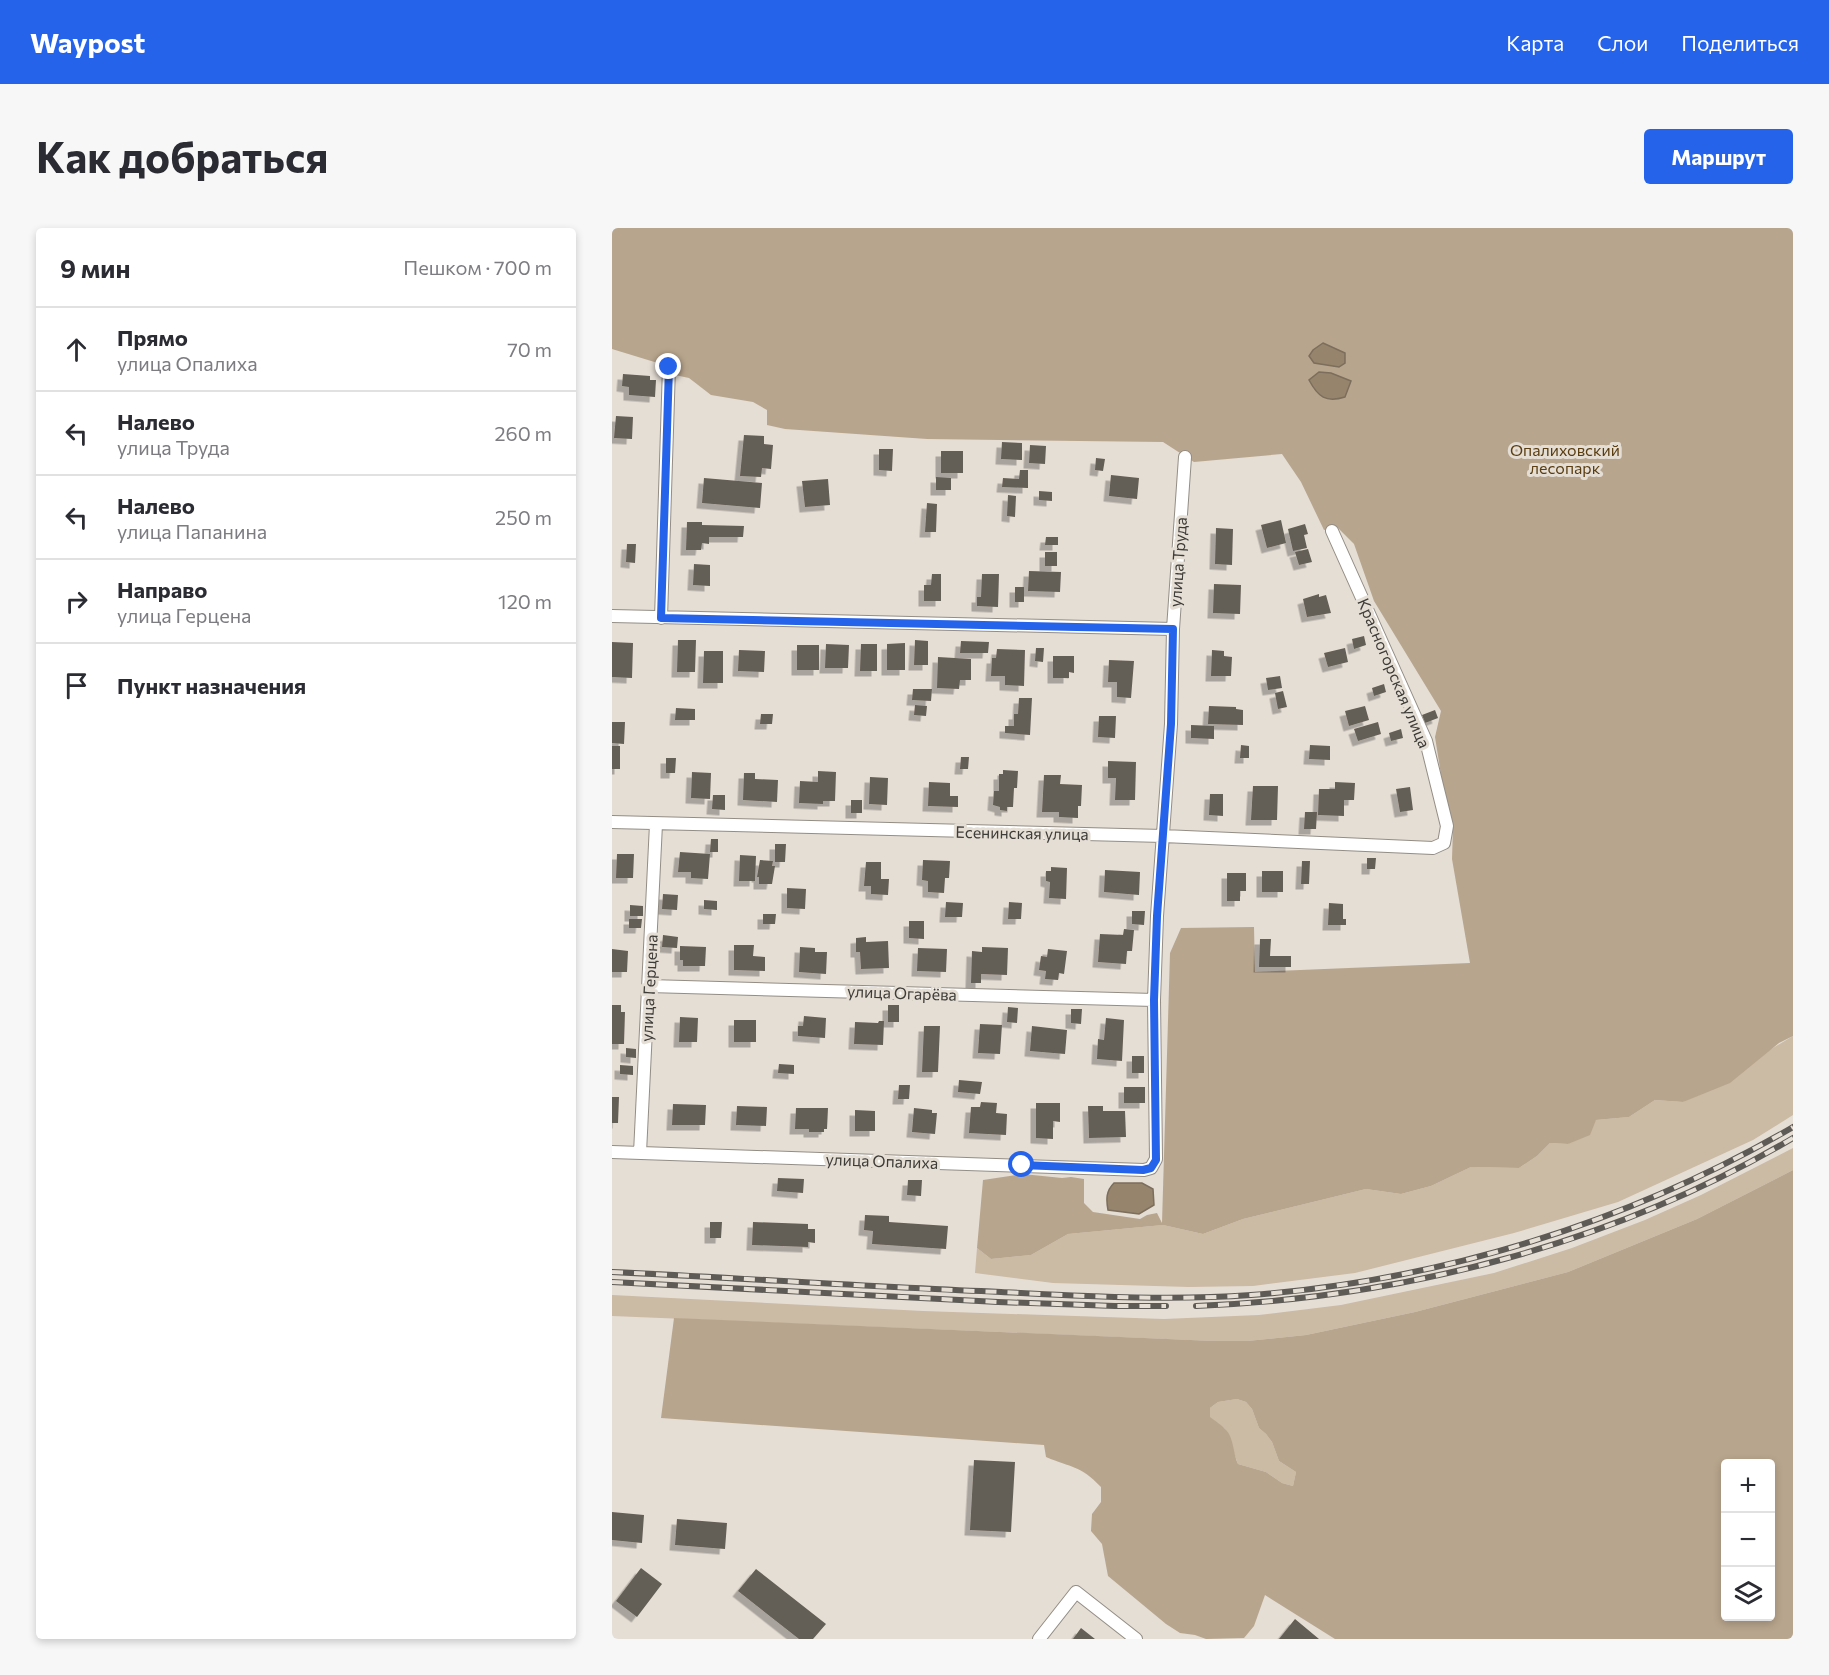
<!DOCTYPE html>
<html lang="ru">
<meta charset="utf-8">
<style>
:root{--surface:#fff;--page:#f7f7f7;--text:#2b2b33;--muted:#7c7c81;--line:#e1e1e2;--accent:#2563eb}
body{margin:0;font-family:Commissioner,sans-serif;background:var(--page);color:var(--text)}
.controls{position:absolute;right:18px;bottom:18px;display:grid;overflow:hidden;border-radius:6px;box-shadow:0 3px 9px #0003}
.controls button{width:54px;height:54px;display:grid;place-items:center;padding:0;border:0;border-bottom:2px solid var(--line);background:var(--surface);color:var(--text);font:30px sans-serif}
.stop{position:absolute;width:18px;height:18px;margin:-14px;border:4px solid #2563eb;border-radius:50%;background:#fff}
.stop.end{background:#2563eb;border-color:#fff;box-shadow:0 2px 6px #0008}
.list{margin:0;padding:0;list-style:none}
h2{display:flex;justify-content:space-between;align-items:center;height:78px;margin:0;padding:0 24px;font-size:26px}
h2 small{font-size:20px;font-weight:400;color:var(--muted)}
.list li{display:grid;grid-template-columns:39px 1fr auto;gap:18px;align-items:center;box-sizing:border-box;height:84px;padding:0 24px;border-top:2px solid var(--line)}
.list b{display:block;font-size:22px;white-space:nowrap}
.list p{margin:0;font-size:20px;white-space:nowrap;color:var(--muted)}
.list em{font-size:20px;font-style:normal;color:var(--muted)}
.icon{flex:none;width:33px;height:33px;fill:none;stroke:currentColor;stroke-width:2;stroke-linecap:round;stroke-linejoin:round}
.map{position:relative;flex:none;width:1181px;height:1411px;overflow:hidden;border-radius:6px}
header{display:flex;align-items:center;gap:36px;box-sizing:border-box;height:84px;padding:0 30px;background:var(--accent);color:#fff}
header strong{font-size:28px}
nav{display:flex;gap:33px;margin-inline-start:auto;font-size:21px}
.intro{display:flex;align-items:center;justify-content:space-between;box-sizing:border-box;height:144px;padding:0 36px}
h1{margin:0;font-size:42px}
.button{padding:15px 27px;border-radius:6px;background:var(--accent);color:#fff;font-size:21px;font-weight:700}
main{display:flex;gap:36px;padding:0 36px}
aside{flex:1;background:var(--surface);border-radius:6px;box-shadow:0 3px 9px #0003}
.map>svg:first-child{display:block}
.green{fill:#cbbaa4}
.forest{fill:#b8a58d;fill-rule:evenodd}
.water{fill:#96846c;stroke:#7c6e5c;stroke-width:1.5}
.building{fill:#645e56;filter:url(#shadow)}
.lines{fill:none;stroke-linecap:round;stroke-linejoin:round}
.minor-casing{stroke:#938d85;stroke-width:14}
.minor{stroke:#fff;stroke-width:12}
.rail-casing{stroke:#5e5b56;stroke-width:6}
.rail{stroke:#e5ded5;stroke-width:4;stroke-dasharray:11;stroke-linecap:butt}
.route{stroke:#2563eb;stroke-width:8}
.labels{text-anchor:middle;stroke-width:6;stroke-linejoin:round;paint-order:stroke}
.park-label{font-size:16px;fill:#5a3d11;stroke:#e5ded5}
.street-label{font-size:16px;fill:#3e3c38;stroke:#e5ded5}
</style>
<header>
<strong>Waypost</strong>
<nav><a>Карта</a><a>Слои</a><a>Поделиться</a></nav>
</header>
<div class="intro"><h1>Как добраться</h1><a class="button">Маршрут</a></div>
<main>
<aside>
<h2>9 мин<small>Пешком · 700 m</small></h2>
<ul class="list">
<li><svg class="icon" aria-label="ahead" viewBox="0 0 24 24"><path d="M12 20V5M6 11l6-6 6 6"/></svg><div><b>Прямо</b><p>улица Опалиха</p></div><em>70 m</em></li>
<li><svg class="icon" aria-label="left" viewBox="0 0 24 24"><path d="M17 20v-9H6M10 6l-5 5 5 5"/></svg><div><b>Налево</b><p>улица Труда</p></div><em>260 m</em></li>
<li><svg class="icon" aria-label="left" viewBox="0 0 24 24"><path d="M17 20v-9H6M10 6l-5 5 5 5"/></svg><div><b>Налево</b><p>улица Папанина</p></div><em>250 m</em></li>
<li><svg class="icon" aria-label="right" viewBox="0 0 24 24"><path d="M7 20v-9h11M14 6l5 5-5 5"/></svg><div><b>Направо</b><p>улица Герцена</p></div><em>120 m</em></li>
<li><svg class="icon" aria-label="arrive" viewBox="0 0 24 24"><path d="M6 21V4h12l-3 4 3 4H6"/></svg><div><b>Пункт назначения</b></div></li>
</ul>
</aside>
<div class="map">
<svg width="1181" height="1411" viewBox="0 0 1181 1411">
<defs>
<filter id="shadow"><feDropShadow dx="-5.5" dy="5.5" stdDeviation="0" flood-color="#0004"/></filter>
</defs>
<rect width="100%" height="100%" fill="#e5ded5"/>
<!-- green -->
<path class="green" d="M 1181,808 L 1181,887 L 1141,912 L 1006,974 L 902,1005 L 743,1045 L 641,1058 L 577,1059 L 441,1055 L 363,1045 L 365,1020 L 379,1031 L 419,1027 L 456,1006 L 551,997 L 591,1006 L 631,991 L 754,961 L 789,966 L 819,958 L 859,939 L 907,940 L 925,928 L 938,915 L 956,916 L 984,892 L 1017,889 L 1043,872 L 1071,874 Z
M 1181,920 L 1181,942 L 1085,991 L 956,1044 L 803,1084 L 694,1107 L 635,1113 L 602,1113 L 0,1088 L 0,1067 L 311,1083 L 552,1091 L 647,1087 L 729,1077 L 882,1045 L 960,1020 L 1033,992 L 1089,967 Z
M 625,1171 L 634,1174 L 640,1181 L 647,1200 L 654,1206 L 660,1214 L 667,1233 L 684,1244 L 681,1258 L 670,1255 L 654,1244 L 626,1236 L 613,1201 L 598,1190 L 598,1180 L 606,1174 Z"/>
<!-- forest -->
<path class="forest" d="M 0,0 L 1181,0 L 1181,808 L 1167,815 L 1118,855 L 1071,874 L 1043,872 L 1017,889 L 984,892 L 978,907 L 956,916 L 938,915 L 925,928 L 907,940 L 859,939 L 819,958 L 789,966 L 754,961 L 631,991 L 591,1006 L 551,997 L 456,1006 L 419,1027 L 379,1031 L 365,1020 L 371,952 L 411,946 L 450,950 L 459,949 L 472,951 L 472,975 L 481,984 L 528,991 L 535,987 L 545,985 L 550,995 L 558,725 L 569,700 L 642,699 L 643,744 L 858,735 L 840,631 L 841,600 L 831,559 L 823,509 L 829,483 L 762,373 L 742,316 L 725,299 L 712,302 L 689,254 L 670,226 L 582,234 L 551,214 L 315,211 L 173,201 L 155,197 L 155,182 L 141,174 L 99,167 L 77,150 L 49,144 L 49,136 L 0,121 Z
M 1181,942 L 1181,1411 L 723,1411 L 653,1367 L 642,1398 L 632,1410 L 594,1411 L 583,1407 L 568,1405 L 554,1396 L 496,1348 L 490,1316 L 479,1303 L 480,1286 L 489,1274 L 489,1259 C 468,1237 460,1240 434,1229 L 432,1217 L 49,1190 L 62,1090 L 602,1113 L 635,1113 L 694,1107 L 803,1084 L 956,1044 L 1085,991 ZM 625,1171 L 634,1174 L 640,1181 L 647,1200 L 654,1206 L 660,1214 L 667,1233 L 684,1244 L 681,1258 L 670,1255 L 654,1244 L 626,1236 C 621,1226 622,1210 614,1202 C 610,1197 603,1193 598,1189 L 598,1180 L 606,1174 ZM 1114,1236 L 1158,1236 L 1158,1388 L 1114,1388 Z"/>
<!-- water -->
<path class="water" d="M 711,115 L 733,125 L 733,135 L 727,139 L 702,135 L 697,128 L 701,122 Z
M 707,144 L 719,145 L 739,153 L 733,169 C 714,175 706,169 697,152 Z
M 502,955 L 530,955 L 541,961 L 542,977 L 527,986 L 496,982 C 494,971 494,963 502,955 Z"/>
<!-- building -->
<path class="building" d="M 11,146 L 38,148 L 38,152 L 44,152 L 43,169 L 17,167 L 17,159 L 10,158 Z
M 4,188 L 21,189 L 20,211 L 2,210 Z
M 132,207 L 152,208 L 152,216 L 161,217 L 159,241 L 150,240 L 149,249 L 128,248 Z
M 390,214 L 410,215 L 410,232 L 389,231 Z
M 418,217 L 434,218 L 433,236 L 417,235 Z
M 267,221 L 281,221 L 280,243 L 267,242 Z
M 329,223 L 351,223 L 351,245 L 329,245 Z
M 484,230 L 493,231 L 491,243 L 483,242 Z
M 408,242 L 416,242 L 416,260 L 390,259 L 391,250 L 407,251 Z
M 499,247 L 527,250 L 525,271 L 497,268 Z
M 324,249 L 339,250 L 339,262 L 324,262 Z
M 92,250 L 150,255 L 148,280 L 90,275 Z
M 216,251 L 218,277 L 193,279 L 190,253 Z
M 427,263 L 440,264 L 440,273 L 427,272 Z
M 396,267 L 404,268 L 403,289 L 395,288 Z
M 315,275 L 325,276 L 324,304 L 313,304 Z
M 669,292 L 674,315 L 655,320 L 649,297 Z
M 75,294 L 90,294 L 90,297 L 132,298 L 131,309 L 97,309 L 97,316 L 90,315 L 89,322 L 74,322 Z
M 693,296 L 696,306 L 692,307 L 695,320 L 681,323 L 676,301 Z
M 604,300 L 621,301 L 620,337 L 603,336 Z
M 434,309 L 446,309 L 446,317 L 433,317 Z
M 15,316 L 24,316 L 23,335 L 14,334 Z
M 696,321 L 700,334 L 687,337 L 683,324 Z
M 433,324 L 445,324 L 445,338 L 433,338 Z
M 82,336 L 98,337 L 98,358 L 81,357 Z
M 417,343 L 449,344 L 448,364 L 416,363 Z
M 320,346 L 329,346 L 329,373 L 312,373 L 312,357 L 319,357 Z
M 370,346 L 387,346 L 386,379 L 365,378 L 365,369 L 369,369 Z
M 602,356 L 629,357 L 628,386 L 601,385 Z
M 403,359 L 412,359 L 412,374 L 403,374 Z
M 707,366 L 707,369 L 714,367 L 719,385 L 695,389 L 691,371 Z
M 752,408 L 754,417 L 742,421 L 740,411 Z
M 66,412 L 84,412 L 83,444 L 65,444 Z
M 303,412 L 316,413 L 316,437 L 302,437 Z
M 349,413 L 377,414 L 376,425 L 348,425 Z
M 0,414 L 21,415 L 20,450 L 0,449 Z
M 293,415 L 293,442 L 275,442 L 275,416 Z
M 214,416 L 237,417 L 236,440 L 213,440 Z
M 249,416 L 265,416 L 265,443 L 248,443 Z
M 185,417 L 207,417 L 207,442 L 185,442 Z
M 424,420 L 432,420 L 431,434 L 423,433 Z
M 733,420 L 736,434 L 716,439 L 712,425 Z
M 385,421 L 413,422 L 412,458 L 393,457 L 393,448 L 379,448 L 380,430 L 384,430 Z
M 127,422 L 153,423 L 152,444 L 126,443 Z
M 600,422 L 612,423 L 612,428 L 620,429 L 619,448 L 599,448 Z
M 92,423 L 111,423 L 111,455 L 91,455 Z
M 441,428 L 462,428 L 462,445 L 457,444 L 457,450 L 441,450 Z
M 326,429 L 359,431 L 359,452 L 348,452 L 347,461 L 325,460 Z
M 497,432 L 522,433 L 519,470 L 505,469 L 505,454 L 496,454 Z
M 668,448 L 670,460 L 656,462 L 654,450 Z
M 772,456 L 774,464 L 762,468 L 760,460 Z
M 301,461 L 320,461 L 319,473 L 300,472 Z
M 671,463 L 675,479 L 666,481 L 663,465 Z
M 407,470 L 420,470 L 418,507 L 393,505 L 393,498 L 402,498 L 402,486 L 406,486 Z
M 303,477 L 315,478 L 314,488 L 302,487 Z
M 597,478 L 624,479 L 624,481 L 631,482 L 631,497 L 596,496 Z
M 753,478 L 757,492 L 737,498 L 733,483 Z
M 64,480 L 83,481 L 83,492 L 63,492 Z
M 823,482 L 826,490 L 813,495 L 810,487 Z
M 149,486 L 161,486 L 160,496 L 148,496 Z
M 487,488 L 504,488 L 503,510 L 486,509 Z
M 0,494 L 13,494 L 12,516 L 0,515 Z
M 766,494 L 769,506 L 746,513 L 742,501 Z
M 579,497 L 602,498 L 602,511 L 579,510 Z
M 789,501 L 791,510 L 779,513 L 777,505 Z
M 629,517 L 637,518 L 637,530 L 628,530 Z
M 698,517 L 718,518 L 718,532 L 697,531 Z
M 0,518 L 8,518 L 8,541 L 0,541 Z
M 349,529 L 357,529 L 356,541 L 348,541 Z
M 54,530 L 64,530 L 63,545 L 54,545 Z
M 496,533 L 524,534 L 523,572 L 503,572 L 504,550 L 496,550 Z
M 391,542 L 406,543 L 405,560 L 402,560 L 401,579 L 395,579 L 395,583 L 388,582 L 388,579 L 381,577 L 382,563 L 387,563 L 387,546 L 391,546 Z
M 206,543 L 224,544 L 223,573 L 211,573 L 211,576 L 187,575 L 188,553 L 206,554 Z
M 80,544 L 99,545 L 98,571 L 79,570 Z
M 132,545 L 143,545 L 143,551 L 166,552 L 165,574 L 131,572 Z
M 432,547 L 449,547 L 448,556 L 470,557 L 469,578 L 466,578 L 466,590 L 447,589 L 447,584 L 430,584 Z
M 258,549 L 276,550 L 275,577 L 257,576 Z
M 317,554 L 338,555 L 338,568 L 346,568 L 346,579 L 316,578 Z
M 723,554 L 743,555 L 742,572 L 732,572 L 732,588 L 706,587 L 707,561 L 723,561 Z
M 641,558 L 666,558 L 665,592 L 639,592 Z
M 798,559 L 801,582 L 788,584 L 784,561 Z
M 598,566 L 611,566 L 611,588 L 597,587 Z
M 101,567 L 113,567 L 113,582 L 100,581 Z
M 239,572 L 250,572 L 250,585 L 239,585 Z
M 693,584 L 705,584 L 704,601 L 692,601 Z
M 99,611 L 106,611 L 106,624 L 98,624 Z
M 163,616 L 174,616 L 173,634 L 163,634 Z
M 68,624 L 98,626 L 96,651 L 79,650 L 79,644 L 66,644 Z
M 5,626 L 22,626 L 21,650 L 4,650 Z
M 128,627 L 144,628 L 143,653 L 127,653 Z
M 755,630 L 764,630 L 763,641 L 755,641 Z
M 148,632 L 161,633 L 160,638 L 163,638 L 160,656 L 147,656 L 147,649 L 145,649 Z
M 311,632 L 338,633 L 337,650 L 333,650 L 332,665 L 316,664 L 316,653 L 310,652 Z
M 690,633 L 698,633 L 697,656 L 689,656 Z
M 254,634 L 269,634 L 269,651 L 277,651 L 276,667 L 259,666 L 259,658 L 252,658 Z
M 439,639 L 455,640 L 454,671 L 437,670 L 438,654 L 434,653 L 434,643 L 439,643 Z
M 493,642 L 528,644 L 527,667 L 492,664 Z
M 650,643 L 671,643 L 671,664 L 650,664 Z
M 615,645 L 634,645 L 634,663 L 628,663 L 628,673 L 615,673 Z
M 175,660 L 194,661 L 193,681 L 175,680 Z
M 51,666 L 66,667 L 65,682 L 50,681 Z
M 92,672 L 105,673 L 105,682 L 92,681 Z
M 334,674 L 351,675 L 350,689 L 333,689 Z
M 397,674 L 410,675 L 409,691 L 396,691 Z
M 717,675 L 731,676 L 731,691 L 734,691 L 734,697 L 716,697 Z
M 18,677 L 31,678 L 31,688 L 18,688 Z
M 520,683 L 533,683 L 532,697 L 520,696 Z
M 151,686 L 164,686 L 163,696 L 151,696 Z
M 17,691 L 30,691 L 29,700 L 17,700 Z
M 297,693 L 312,693 L 312,711 L 297,710 Z
M 512,701 L 522,702 L 520,723 L 515,723 L 514,736 L 486,734 L 488,706 L 511,707 Z
M 51,707 L 66,709 L 65,720 L 50,719 Z
M 254,709 L 254,714 L 276,713 L 277,740 L 249,741 L 248,724 L 244,724 L 244,710 Z
M 648,711 L 659,711 L 658,728 L 679,728 L 679,739 L 647,739 Z
M 122,717 L 142,717 L 141,728 L 153,729 L 153,743 L 122,742 Z
M 68,718 L 94,719 L 93,738 L 71,738 L 71,732 L 68,732 Z
M 188,719 L 203,720 L 203,724 L 215,724 L 214,746 L 187,744 Z
M 370,719 L 396,720 L 395,747 L 369,746 L 369,755 L 359,755 L 360,723 L 370,724 Z
M 306,720 L 335,721 L 334,744 L 305,743 Z
M 0,721 L 16,723 L 15,744 L 0,744 Z
M 436,721 L 455,723 L 452,746 L 447,745 L 446,752 L 433,751 L 434,743 L 427,742 L 429,728 L 435,729 Z
M 0,777 L 9,777 L 9,784 L 13,784 L 12,816 L 0,816 Z
M 276,777 L 287,777 L 287,794 L 276,794 Z
M 396,779 L 406,780 L 405,795 L 395,794 Z
M 459,781 L 470,781 L 469,796 L 459,795 Z
M 192,788 L 214,790 L 213,810 L 186,808 L 186,798 L 191,798 Z
M 68,789 L 86,790 L 85,814 L 67,814 Z
M 494,790 L 512,792 L 510,833 L 485,831 L 486,811 L 492,812 Z
M 122,792 L 144,792 L 144,814 L 122,814 Z
M 267,793 L 272,793 L 271,817 L 242,816 L 243,794 L 266,795 Z
M 368,796 L 390,797 L 388,826 L 366,825 Z
M 312,798 L 328,798 L 326,844 L 310,844 Z
M 420,798 L 455,802 L 453,826 L 418,823 Z
M 14,820 L 24,821 L 24,830 L 14,829 Z
M 520,828 L 532,828 L 532,845 L 520,845 Z
M 167,836 L 182,837 L 182,846 L 166,845 Z
M 8,837 L 21,838 L 21,847 L 8,846 Z
M 347,852 L 370,854 L 368,866 L 346,864 Z
M 287,857 L 298,857 L 297,871 L 286,871 Z
M 512,859 L 533,859 L 533,875 L 512,875 Z
M 0,869 L 7,869 L 6,895 L 0,895 Z
M 369,874 L 385,875 L 384,885 L 395,886 L 394,907 L 357,905 L 359,879 L 368,879 Z
M 424,875 L 448,875 L 448,894 L 441,893 L 441,911 L 424,910 Z
M 61,876 L 94,877 L 93,897 L 60,897 Z
M 125,878 L 155,879 L 154,898 L 124,897 Z
M 476,878 L 491,878 L 491,883 L 513,883 L 514,909 L 477,910 Z
M 184,880 L 216,880 L 215,901 L 212,901 L 212,904 L 197,904 L 197,901 L 183,901 Z
M 302,880 L 320,882 L 320,885 L 325,885 L 323,906 L 300,904 Z
M 243,882 L 263,883 L 263,903 L 243,903 Z
M 166,950 L 192,951 L 191,965 L 165,963 Z
M 296,952 L 310,952 L 309,968 L 295,967 Z
M 253,987 L 277,988 L 277,994 L 336,998 L 334,1021 L 260,1016 L 261,1003 L 252,1002 Z
M 98,994 L 110,994 L 109,1010 L 98,1010 Z
M 141,994 L 196,996 L 196,1001 L 203,1001 L 203,1015 L 196,1014 L 196,1019 L 140,1017 Z
M 362,1232 L 403,1234 L 399,1304 L 358,1302 Z
M 0,1284 L 32,1287 L 30,1315 L 0,1312 Z
M 65,1291 L 115,1295 L 113,1321 L 63,1317 Z
M 29,1340 L 50,1356 L 25,1389 L 4,1373 Z
M 144,1341 L 214,1396 L 201,1411 L 187,1411 L 126,1363 Z
M 683,1391 L 707,1411 L 667,1411 Z
M 469,1400 L 483,1411 L 461,1411 Z"/>
<g class="lines">
<defs>
<path id="minor" d="M 0,388 L 561,401
M 49,390 L 57,139
M 0,594 L 551,608 L 821,620 L 832,615 L 835,598 L 814,513 L 720,303
M 37,758 L 542,772
M 0,924 L 532,942 L 539,940 L 544,931 L 542,772 L 545,688 L 559,496 L 561,401 L 573,229
M 28,925 L 44,596
M 427,1411 L 464,1364 L 524,1411"/>
</defs>
<!-- minor casing -->
<use href="#minor" class="minor-casing"/>
<!-- minor -->
<use href="#minor" class="minor"/>
<defs>
<path id="rail" d="M 0,1044 C 130,1050 259,1059 389,1064 C 472,1068 556,1073 639,1067 C 828,1053 1018,994 1181,899
M 0,1054 L 386,1074 L 503,1078 L 554,1078
M 584,1078 C 791,1070 1002,1016 1181,910"/>
</defs>
<!-- rail casing -->
<use href="#rail" class="rail-casing"/>
<!-- rail -->
<use href="#rail" class="rail"/>
</g>
<g class="lines">
<!-- route -->
<path class="route" d="M 57,139 L 49,390 L 561,401 L 559,496 L 545,688 L 542,772 L 544,932 L 539,940 L 531,942 L 410,937"/>
</g>
<g class="labels">
<!-- park labels -->
<g class="park-label">
<text x="953" y="228">Опалиховский<tspan x="953" dy="18">лесопарк</tspan></text>
</g>
<!-- street labels -->
<g class="street-label">
<text transform="translate(566 334) rotate(-86)" y="6">улица Труда</text>
<text transform="translate(782 445) rotate(67)" y="6">Красногорская улица</text>
<text transform="translate(410 605) rotate(1)" y="6">Есенинская улица</text>
<text transform="translate(37 760) rotate(-87)" y="6">улица Герцена</text>
<text transform="translate(290 765) rotate(2)" y="6">улица Огарёва</text>
<text transform="translate(270 933) rotate(2)" y="6">улица Опалиха</text>
</g>
</g>
</svg>
<div class="controls">
<button>+</button>
<button>−</button>
<button><svg class="icon" aria-label="layers" viewBox="0 0 24 24"><path d="M12 4l9 5-9 5-9-5zM3 14l9 5 9-5"/></svg></button>
</div>
<div class="stop" style="left:410px;top:937px"></div>
<div class="stop end" style="left:57px;top:139px"></div>
</div>
</main>
